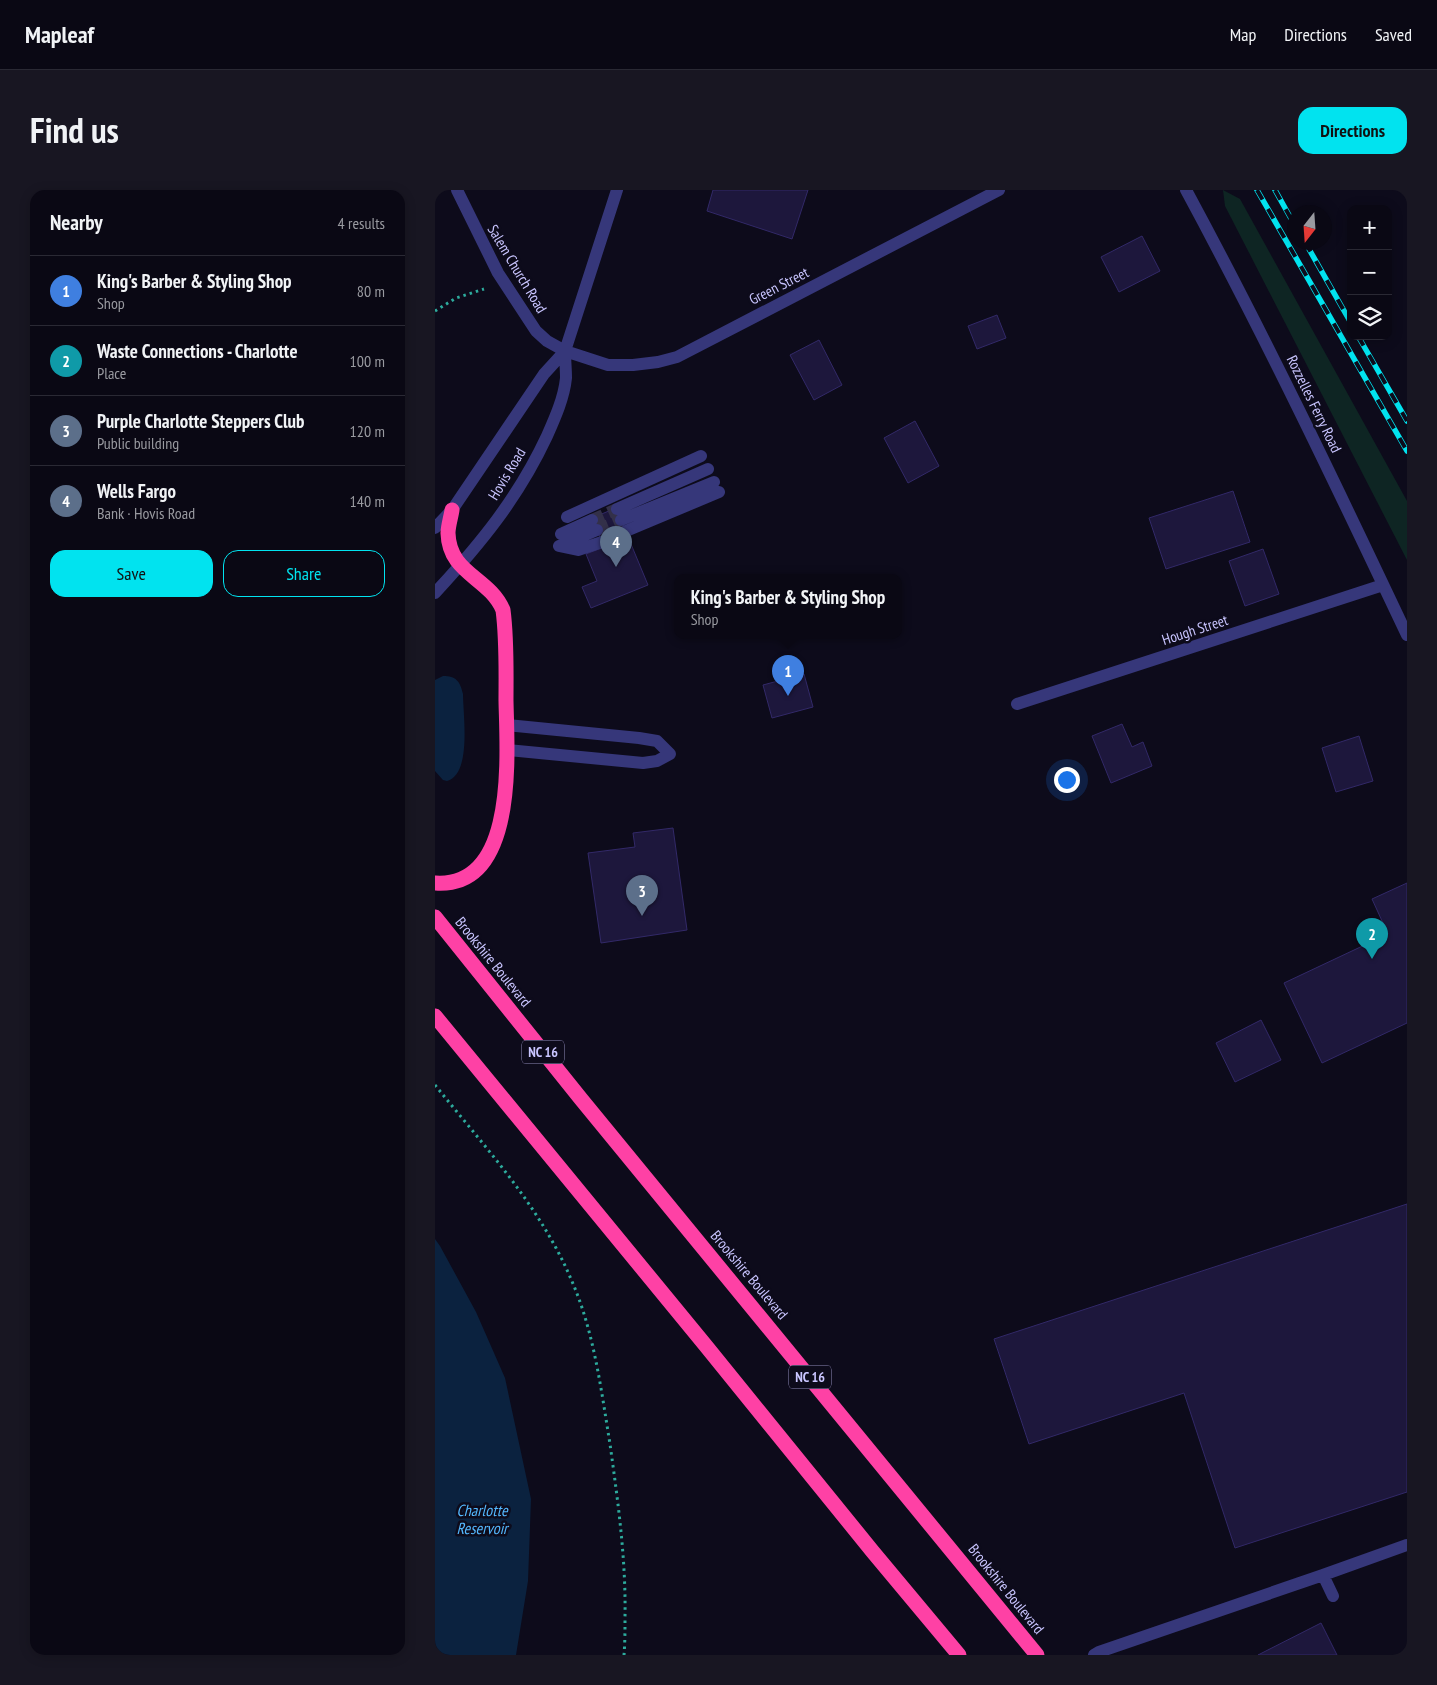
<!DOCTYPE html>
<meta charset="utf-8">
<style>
:root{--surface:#0a0814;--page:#181622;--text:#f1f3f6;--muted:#999aa0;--line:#2a2934;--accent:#01e3ef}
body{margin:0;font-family:"PT Sans Narrow",sans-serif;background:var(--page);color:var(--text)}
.controls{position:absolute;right:15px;top:15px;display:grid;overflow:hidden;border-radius:10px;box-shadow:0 2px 12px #0003}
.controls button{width:45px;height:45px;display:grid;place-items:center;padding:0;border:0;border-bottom:1px solid var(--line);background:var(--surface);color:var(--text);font:25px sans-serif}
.compass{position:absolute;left:852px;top:15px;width:45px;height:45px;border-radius:50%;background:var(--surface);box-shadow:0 2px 12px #0003;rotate:197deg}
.you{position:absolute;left:631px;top:589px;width:18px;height:18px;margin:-12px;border:4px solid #fff;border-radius:50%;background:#1a73e8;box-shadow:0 0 0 8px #1a73e833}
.badge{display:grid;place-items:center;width:32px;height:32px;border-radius:50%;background:var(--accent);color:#fff;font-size:16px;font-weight:700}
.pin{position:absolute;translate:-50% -41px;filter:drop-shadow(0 1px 2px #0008)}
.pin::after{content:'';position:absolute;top:26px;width:18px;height:15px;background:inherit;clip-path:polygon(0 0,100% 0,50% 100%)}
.popup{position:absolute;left:239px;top:384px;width:228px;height:65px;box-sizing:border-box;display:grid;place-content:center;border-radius:10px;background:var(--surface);filter:drop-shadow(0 1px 4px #0005);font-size:16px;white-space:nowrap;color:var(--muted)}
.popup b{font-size:19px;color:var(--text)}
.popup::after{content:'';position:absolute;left:50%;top:100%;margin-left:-10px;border:10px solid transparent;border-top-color:var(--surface)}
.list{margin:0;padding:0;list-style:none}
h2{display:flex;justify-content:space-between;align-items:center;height:65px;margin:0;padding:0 20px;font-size:21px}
h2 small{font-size:16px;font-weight:400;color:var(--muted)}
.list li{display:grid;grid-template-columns:32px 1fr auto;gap:15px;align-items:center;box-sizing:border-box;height:70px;padding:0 20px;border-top:1px solid var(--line)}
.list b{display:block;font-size:19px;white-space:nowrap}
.list p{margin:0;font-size:16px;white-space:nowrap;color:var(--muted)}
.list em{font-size:16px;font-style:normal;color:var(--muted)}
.actions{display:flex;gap:10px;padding:15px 20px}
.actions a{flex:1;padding:11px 0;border:1px solid var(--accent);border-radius:15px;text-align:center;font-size:18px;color:var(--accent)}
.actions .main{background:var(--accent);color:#111}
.icon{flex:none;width:28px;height:28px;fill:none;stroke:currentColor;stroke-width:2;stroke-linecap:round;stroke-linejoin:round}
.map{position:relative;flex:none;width:972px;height:1465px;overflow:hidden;border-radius:15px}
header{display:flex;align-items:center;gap:30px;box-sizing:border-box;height:70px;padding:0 25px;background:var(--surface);border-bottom:1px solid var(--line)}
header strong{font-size:24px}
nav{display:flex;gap:28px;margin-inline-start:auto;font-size:18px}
.intro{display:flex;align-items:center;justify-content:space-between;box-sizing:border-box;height:120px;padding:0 30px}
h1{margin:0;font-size:35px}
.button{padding:12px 22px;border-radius:15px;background:var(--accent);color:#111;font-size:18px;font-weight:700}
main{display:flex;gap:30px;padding:0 30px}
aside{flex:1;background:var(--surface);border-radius:15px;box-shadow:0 2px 12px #0003}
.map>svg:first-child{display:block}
.green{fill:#0e2523}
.water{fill:#0b223f}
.building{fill:#1d173c;stroke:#322968}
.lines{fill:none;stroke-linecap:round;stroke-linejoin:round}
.minor-tunnel{stroke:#333049;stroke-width:12;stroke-dasharray:12 6;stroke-linecap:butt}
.path{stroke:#2dab9d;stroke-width:3;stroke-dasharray:2.5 4;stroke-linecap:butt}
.minor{stroke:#36377a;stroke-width:12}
.highway{stroke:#fe41a5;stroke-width:15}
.rail-casing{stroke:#01e3ef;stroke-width:5.5}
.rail{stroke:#0d0b1b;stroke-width:4;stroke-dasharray:11;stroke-linecap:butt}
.labels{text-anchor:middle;stroke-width:5;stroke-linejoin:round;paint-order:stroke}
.shield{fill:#0d0b1b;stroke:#918dbb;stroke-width:1}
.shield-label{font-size:14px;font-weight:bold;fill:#c9c5ff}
.street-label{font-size:15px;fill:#c9c5ff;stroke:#0d0b1b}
.water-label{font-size:16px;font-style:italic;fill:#54b8fe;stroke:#0d0b1b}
</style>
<header>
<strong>Mapleaf</strong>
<nav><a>Map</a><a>Directions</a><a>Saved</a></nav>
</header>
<div class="intro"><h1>Find us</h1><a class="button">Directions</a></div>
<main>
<aside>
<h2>Nearby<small>4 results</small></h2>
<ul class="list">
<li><span class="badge" style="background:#3f7fe0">1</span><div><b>King's Barber &amp; Styling Shop</b><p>Shop</p></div><em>80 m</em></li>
<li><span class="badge" style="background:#0f9aa8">2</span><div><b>Waste Connections - Charlotte</b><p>Place</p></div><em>100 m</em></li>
<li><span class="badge" style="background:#5c6f8a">3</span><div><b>Purple Charlotte Steppers Club</b><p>Public building</p></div><em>120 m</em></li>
<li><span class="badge" style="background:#5c6f8a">4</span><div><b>Wells Fargo</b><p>Bank · Hovis Road</p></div><em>140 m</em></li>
</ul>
<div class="actions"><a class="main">Save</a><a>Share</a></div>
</aside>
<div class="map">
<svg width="972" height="1465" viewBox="0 0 972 1465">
<rect width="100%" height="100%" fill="#0d0b1b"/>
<!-- green -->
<path class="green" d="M 788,0 L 805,9 L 972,311 L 972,370 L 790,16 Z"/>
<!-- water -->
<path class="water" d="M 8,486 C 21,486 25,491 28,504 C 28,525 37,584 12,591 L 8,590 L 0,581 L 0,490 Z
M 0,1049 L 5,1056 L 41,1122 L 70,1188 L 96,1309 L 93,1391 L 81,1465 L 0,1465 Z"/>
<!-- building -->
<path class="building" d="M 278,0 L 373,0 L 357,49 L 272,21 Z
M 707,46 L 725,81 L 684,102 L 666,67 Z
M 562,125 L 571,148 L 542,159 L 533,136 Z
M 384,150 L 407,195 L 379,210 L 355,165 Z
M 480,231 L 504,276 L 473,293 L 449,248 Z
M 798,301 L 815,352 L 731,379 L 714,328 Z
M 181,318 L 213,395 L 156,418 L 147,397 L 162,391 L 151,364 L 169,357 L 157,328 Z
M 828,359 L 844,404 L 810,416 L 794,371 Z
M 369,484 L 378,517 L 337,528 L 328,495 Z
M 687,534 L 697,557 L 708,552 L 717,576 L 676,593 L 657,546 Z
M 924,546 L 938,591 L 901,602 L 887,558 Z
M 238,638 L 252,740 L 166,753 L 153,663 L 200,657 L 198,643 Z
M 972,693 L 972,833 L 887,873 L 849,793 L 953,744 L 937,709 Z
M 826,830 L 846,870 L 800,892 L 781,853 Z
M 972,1014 L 972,1302 L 800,1358 L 749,1203 L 594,1254 L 559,1149 Z
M 886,1433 L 902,1465 L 823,1465 Z"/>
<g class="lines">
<!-- minor-tunnel -->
<path class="minor-tunnel" d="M 157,330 L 182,319
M 162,340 L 186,330
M 167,352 L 191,341"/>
<!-- path -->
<path class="path" d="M 0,121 L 21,108 L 49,99
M 0,895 C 49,956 105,1016 136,1089 C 159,1141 166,1199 175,1254 C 183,1312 191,1369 190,1427 C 190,1440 190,1453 189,1465"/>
<!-- minor -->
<path class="minor" d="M 22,0 L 63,83 L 101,141 L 112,151 L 130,161 L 173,175 L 198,175 L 223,172 L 242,167 L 564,0
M 751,0 C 830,146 901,295 972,445
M 182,319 L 273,279
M 132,327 L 266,266
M 186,330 L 279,292
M 0,338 L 17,320 L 109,184 L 130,161
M 191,341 L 284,302
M 126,344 L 157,330
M 124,356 L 143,360 L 167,352
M 124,356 L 162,340
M 0,403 C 46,353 83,308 112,246 C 120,228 129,208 131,188 C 131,179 130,170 130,161 L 182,0
M 582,514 L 948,395
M 72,535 L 204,548 L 222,551 L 235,564 L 222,571 L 208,573 L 72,560
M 888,1385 L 972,1355
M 659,1465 L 664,1462 L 888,1385 L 898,1406"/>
<!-- highway -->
<path class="highway" d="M 0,693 C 83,699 72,563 71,511 C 71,481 72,450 68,420 C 54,387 14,384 13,343 C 13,336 16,327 17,320
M 0,727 L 146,909 L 602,1465
M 0,826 L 271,1156 L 438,1362 L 524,1465"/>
<defs>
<path id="rail" d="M 822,0 L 972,261
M 840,0 L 859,34
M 870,52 L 916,133
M 923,146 L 972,231"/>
</defs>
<!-- rail casing -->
<use href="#rail" class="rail-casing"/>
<!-- rail -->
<use href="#rail" class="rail"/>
</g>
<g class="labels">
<!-- shield labels -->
<g class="shield">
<rect x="87" y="850.5" width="42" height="23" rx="4"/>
<rect x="354" y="1175.5" width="42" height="23" rx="4"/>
</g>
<g class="shield-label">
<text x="108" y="867">NC 16</text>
<text x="375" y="1192">NC 16</text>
</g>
<!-- street labels -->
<g class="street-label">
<text transform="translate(82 79) rotate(59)" y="5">Salem Church Road</text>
<text transform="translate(344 96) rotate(-27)" y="5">Green Street</text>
<text transform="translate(879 214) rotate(64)" y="5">Rozzelles Ferry Road</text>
<text transform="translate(72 284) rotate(-59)" y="5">Hovis Road</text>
<text transform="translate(760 440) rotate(-18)" y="5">Hough Street</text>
<text transform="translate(58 772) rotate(51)" y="5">Brookshire Boulevard</text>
<text transform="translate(314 1085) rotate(50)" y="5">Brookshire Boulevard</text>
<text transform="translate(571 1399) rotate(51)" y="5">Brookshire Boulevard</text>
</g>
<!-- water labels -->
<g class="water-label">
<text x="47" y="1326">Charlotte<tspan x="47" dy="18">Reservoir</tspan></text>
</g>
</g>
</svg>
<div class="controls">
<button>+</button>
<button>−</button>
<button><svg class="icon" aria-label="layers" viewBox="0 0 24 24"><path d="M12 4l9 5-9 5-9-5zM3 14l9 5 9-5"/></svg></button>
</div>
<svg class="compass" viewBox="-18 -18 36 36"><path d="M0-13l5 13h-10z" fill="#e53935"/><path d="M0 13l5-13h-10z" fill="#999aa0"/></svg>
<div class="you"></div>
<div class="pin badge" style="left:353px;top:506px;background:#3f7fe0">1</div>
<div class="popup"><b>King's Barber &amp; Styling Shop</b>Shop</div>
<div class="pin badge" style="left:937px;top:769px;background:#0f9aa8">2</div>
<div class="pin badge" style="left:207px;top:726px;background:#5c6f8a">3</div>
<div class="pin badge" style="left:181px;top:377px;background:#5c6f8a">4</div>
</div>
</main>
